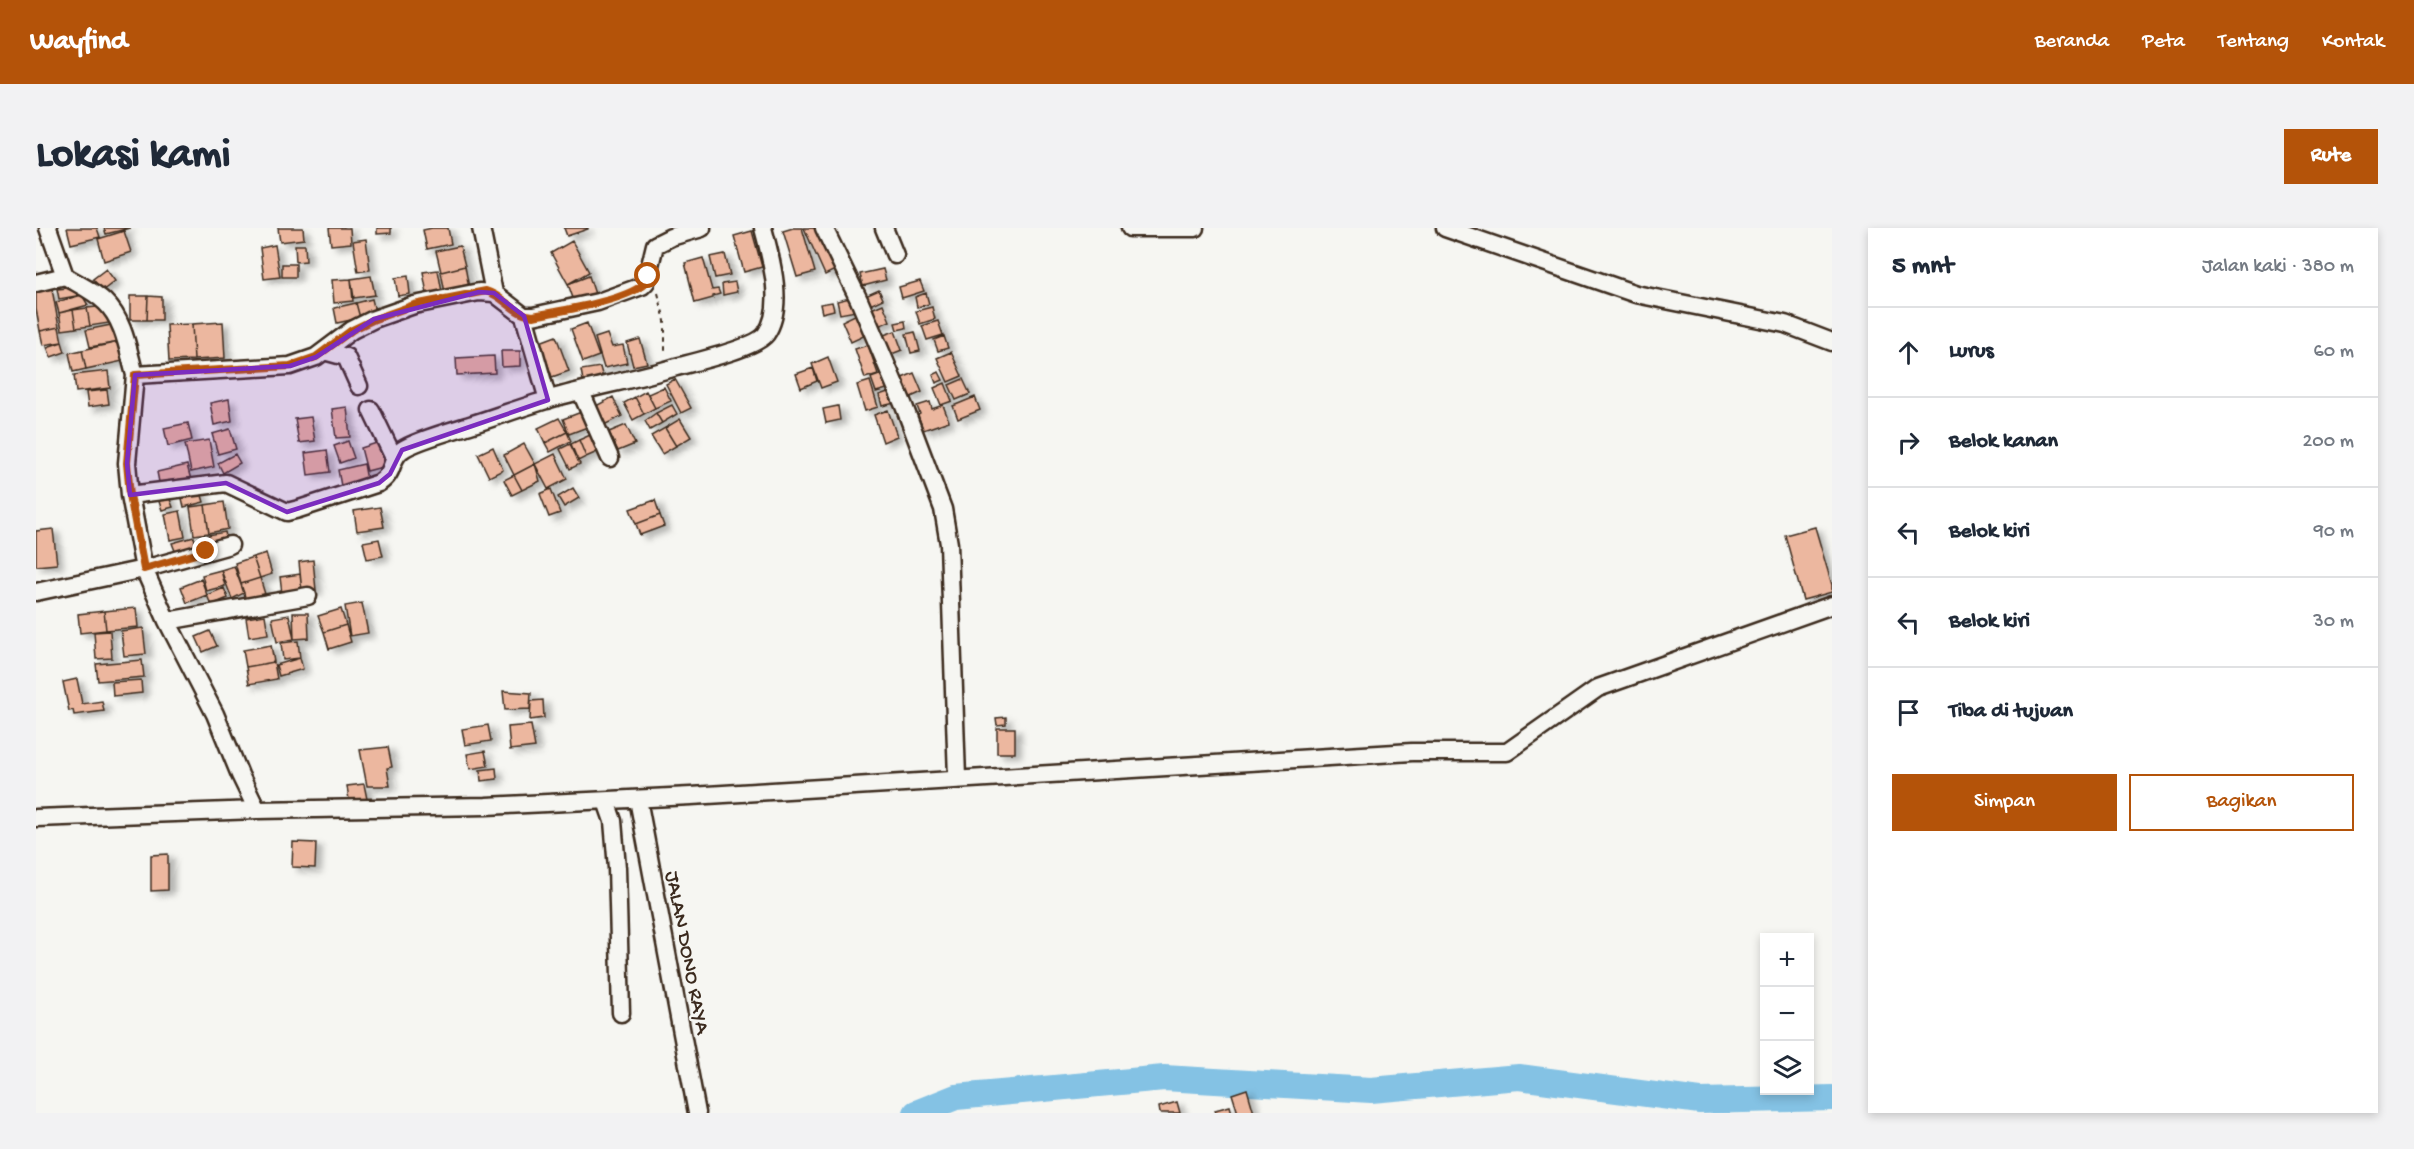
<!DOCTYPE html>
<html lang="id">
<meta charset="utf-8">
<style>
:root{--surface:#fff;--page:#f2f2f3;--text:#1f2937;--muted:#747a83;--line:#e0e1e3;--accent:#b45309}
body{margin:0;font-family:"Gochi Hand",sans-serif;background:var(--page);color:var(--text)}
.controls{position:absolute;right:18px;bottom:18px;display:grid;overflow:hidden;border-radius:0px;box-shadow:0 3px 9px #0003}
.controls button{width:54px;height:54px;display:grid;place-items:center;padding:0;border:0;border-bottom:2px solid var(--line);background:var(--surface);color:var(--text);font:30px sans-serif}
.stop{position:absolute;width:18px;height:18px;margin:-14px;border:4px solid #b45309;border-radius:50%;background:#fff}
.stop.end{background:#b45309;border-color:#fff;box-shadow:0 2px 6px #0008}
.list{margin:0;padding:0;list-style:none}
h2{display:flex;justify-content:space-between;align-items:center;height:78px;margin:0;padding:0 24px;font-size:26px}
h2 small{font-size:20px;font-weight:400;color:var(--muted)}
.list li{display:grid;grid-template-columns:39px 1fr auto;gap:18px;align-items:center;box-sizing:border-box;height:90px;padding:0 24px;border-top:2px solid var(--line)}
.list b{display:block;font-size:22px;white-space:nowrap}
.list em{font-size:20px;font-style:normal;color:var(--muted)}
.actions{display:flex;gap:12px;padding:18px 24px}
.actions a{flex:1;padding:14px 0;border:2px solid var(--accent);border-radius:0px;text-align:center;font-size:21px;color:var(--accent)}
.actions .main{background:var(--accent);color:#fff}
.icon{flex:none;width:33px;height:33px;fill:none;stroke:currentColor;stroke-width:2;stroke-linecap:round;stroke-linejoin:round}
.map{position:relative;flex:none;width:1796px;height:885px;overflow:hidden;border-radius:0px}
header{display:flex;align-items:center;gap:36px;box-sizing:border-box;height:84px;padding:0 30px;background:var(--accent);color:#fff}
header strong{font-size:28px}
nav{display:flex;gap:33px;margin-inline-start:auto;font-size:21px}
.intro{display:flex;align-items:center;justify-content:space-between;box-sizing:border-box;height:144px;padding:0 36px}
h1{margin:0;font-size:42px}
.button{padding:15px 27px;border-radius:0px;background:var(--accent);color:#fff;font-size:21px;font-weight:700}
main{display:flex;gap:36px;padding:0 36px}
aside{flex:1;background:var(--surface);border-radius:0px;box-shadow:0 3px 9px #0003}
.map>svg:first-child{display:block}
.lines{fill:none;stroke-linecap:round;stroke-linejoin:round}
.river{stroke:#84c2e4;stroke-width:26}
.building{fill:#ecb79f;stroke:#3b2a1e;stroke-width:1.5;filter:url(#shadow)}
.minor-casing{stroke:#3b2a1e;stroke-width:21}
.path{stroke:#3b2a1e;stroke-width:2;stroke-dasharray:4.5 4.5;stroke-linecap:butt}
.minor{stroke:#f6f6f2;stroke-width:16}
.route{stroke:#b45309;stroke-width:8}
.marked{fill:#7b2cbf;fill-opacity:0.2;stroke:#7b2cbf;stroke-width:4.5;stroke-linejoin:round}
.labels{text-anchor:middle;stroke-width:4.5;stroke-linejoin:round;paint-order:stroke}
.street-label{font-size:21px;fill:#3b2a1e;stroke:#f6f6f2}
</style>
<header>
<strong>Wayfind</strong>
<nav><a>Beranda</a><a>Peta</a><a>Tentang</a><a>Kontak</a></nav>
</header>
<div class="intro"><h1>Lokasi kami</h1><a class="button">Rute</a></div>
<main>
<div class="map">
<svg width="1796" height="885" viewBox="0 0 1796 885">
<defs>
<filter id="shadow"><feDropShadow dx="6" dy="4" stdDeviation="3" flood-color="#0004"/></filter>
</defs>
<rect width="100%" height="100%" fill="#f6f6f2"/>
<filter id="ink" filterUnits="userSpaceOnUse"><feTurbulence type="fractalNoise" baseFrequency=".0167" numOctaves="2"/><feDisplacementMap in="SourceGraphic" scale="12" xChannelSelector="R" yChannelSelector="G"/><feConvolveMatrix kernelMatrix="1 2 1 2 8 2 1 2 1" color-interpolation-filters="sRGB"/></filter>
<g filter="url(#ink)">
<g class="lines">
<!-- river -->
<path class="river" d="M 880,885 L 920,869 L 1128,850 L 1335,862 L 1483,849 L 1664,873 L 1796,870"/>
</g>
<!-- building -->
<path class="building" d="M 31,0 L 61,0 L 64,9 L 35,16 Z
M 68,0 L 94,0 L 70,6 Z
M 242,0 L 267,0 L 268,11 L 244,14 Z
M 293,0 L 314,0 L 315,15 L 295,17 Z
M 341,0 L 355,0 L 355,5 L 341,6 Z
M 396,0 L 412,0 L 415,16 L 391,21 L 387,2 Z
M 528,0 L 552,0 L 552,1 L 531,8 Z
M 757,0 L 766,0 L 779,44 L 761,49 L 747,3 Z
M 768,0 L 780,0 L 799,42 L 789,47 Z
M 88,3 L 95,24 L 68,33 L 62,11 Z
M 716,3 L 726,39 L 708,44 L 698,8 Z
M 330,11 L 334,42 L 322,44 L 317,13 Z
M 536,13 L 553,44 L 532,56 L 515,25 Z
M 239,17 L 244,49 L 228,51 L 224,20 Z
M 259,17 L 269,17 L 270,33 L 260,34 Z
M 424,18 L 429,38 L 405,44 L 400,23 Z
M 689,26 L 694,47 L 679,50 L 674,29 Z
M 667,30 L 676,62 L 682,61 L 684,66 L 677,68 L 677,70 L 659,75 L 649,35 Z
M 246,36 L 260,36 L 260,49 L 246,49 Z
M 429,38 L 433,60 L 409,65 L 405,44 Z
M 70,41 L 79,53 L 66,63 L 57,51 Z
M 847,41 L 850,52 L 827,58 L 824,46 Z
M 402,42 L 406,64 L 391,66 L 387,44 Z
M 335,48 L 339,67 L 318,70 L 315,51 Z
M 372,48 L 374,66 L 362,68 L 359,50 Z
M 553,48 L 559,66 L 538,73 L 532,56 Z
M 315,51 L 317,73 L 298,75 L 296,52 Z
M 884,53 L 888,63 L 866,70 L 863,59 Z
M 699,54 L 701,64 L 687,67 L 686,56 Z
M 43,59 L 46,67 L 23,71 L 21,61 Z
M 16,61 L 23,99 L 4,103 L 0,81 L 0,64 Z
M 843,62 L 847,71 L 832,78 L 827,69 Z
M 890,65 L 893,76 L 881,79 L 879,69 Z
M 46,67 L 52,77 L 23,85 L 20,74 Z
M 94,68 L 112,68 L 111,92 L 94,92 Z
M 112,68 L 126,69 L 126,92 L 111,92 Z
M 818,69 L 820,83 L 804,86 L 801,73 Z
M 336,71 L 340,87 L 324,90 L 320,75 Z
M 796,74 L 798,82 L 786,85 L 784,76 Z
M 320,75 L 324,90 L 301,95 L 298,80 Z
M 847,76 L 854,93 L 840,99 L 833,82 Z
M 70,78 L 73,95 L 54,98 L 51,80 Z
M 896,79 L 899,91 L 884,96 L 880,83 Z
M 51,80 L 54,98 L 40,100 L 37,82 Z
M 37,82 L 40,100 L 26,102 L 23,85 Z
M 823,85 L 832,106 L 815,114 L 806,93 Z
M 869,93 L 870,100 L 861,102 L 859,95 Z
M 902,93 L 907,107 L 891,112 L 886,98 Z
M 187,94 L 189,130 L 158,132 L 156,96 Z
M 551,95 L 563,128 L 547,134 L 535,101 Z
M 80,96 L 83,114 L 54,119 L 50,102 Z
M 156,96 L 158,132 L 133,133 L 131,97 Z
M 23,99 L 26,114 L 7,117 L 4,103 Z
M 859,103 L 866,122 L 853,127 L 845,108 Z
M 879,104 L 884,123 L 875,125 L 870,106 Z
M 571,106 L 576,119 L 587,117 L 591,135 L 568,140 L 559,110 Z
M 520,108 L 533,143 L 516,149 L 504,114 Z
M 908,108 L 912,120 L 902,123 L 898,112 Z
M 604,111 L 611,135 L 597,138 L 591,115 Z
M 26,114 L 29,124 L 15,129 L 11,119 Z
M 83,114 L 87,133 L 50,141 L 46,122 Z
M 832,117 L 842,146 L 829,150 L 819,121 Z
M 46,122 L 50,141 L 37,144 L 33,125 Z
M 465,123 L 484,123 L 484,138 L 466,139 Z
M 915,124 L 926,148 L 912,154 L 901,130 Z
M 458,128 L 459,145 L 421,147 L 420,130 Z
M 792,129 L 801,154 L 785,160 L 776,136 Z
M 564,139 L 568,154 L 548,158 L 545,142 Z
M 777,140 L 781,153 L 765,160 L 760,146 Z
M 72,143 L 74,160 L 40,164 L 38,147 Z
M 903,144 L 907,152 L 900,155 L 897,147 Z
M 878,145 L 886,164 L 873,170 L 864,151 Z
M 846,146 L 851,161 L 840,164 L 835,150 Z
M 639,151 L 655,180 L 645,185 L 630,156 Z
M 927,151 L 934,166 L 920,172 L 913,157 Z
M 834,153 L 842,179 L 829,183 L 821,157 Z
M 909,155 L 916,173 L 905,177 L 898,160 Z
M 628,159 L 635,173 L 619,180 L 612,166 Z
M 71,162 L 73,176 L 52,179 L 50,164 Z
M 610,163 L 619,180 L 608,186 L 599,169 Z
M 855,163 L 859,175 L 846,178 L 843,167 Z
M 577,169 L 586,188 L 568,197 L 558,179 Z
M 599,169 L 608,186 L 597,192 L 588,175 Z
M 939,169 L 944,182 L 922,191 L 917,178 Z
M 193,171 L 196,193 L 178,197 L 174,175 Z
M 894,174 L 896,181 L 907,177 L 913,193 L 887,202 L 882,187 L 884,186 L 881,178 Z
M 636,177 L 641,186 L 626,195 L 620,185 Z
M 802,178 L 804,192 L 790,195 L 787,181 Z
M 311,179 L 314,209 L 300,210 L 296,181 Z
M 852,182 L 861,208 L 847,214 L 838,187 Z
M 548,183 L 554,198 L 533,206 L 527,191 Z
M 620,185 L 626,195 L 614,202 L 609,193 Z
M 275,189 L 279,213 L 263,215 L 259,191 Z
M 523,190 L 531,204 L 509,215 L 502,200 Z
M 644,191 L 655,209 L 640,218 L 629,200 Z
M 152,195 L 156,212 L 132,218 L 128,200 Z
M 590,197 L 599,216 L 582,223 L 573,204 Z
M 629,200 L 640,218 L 626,226 L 615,208 Z
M 194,201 L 200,221 L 182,226 L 176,206 Z
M 531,204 L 535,213 L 514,224 L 509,215 Z
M 561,204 L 568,221 L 550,229 L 543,212 Z
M 173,212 L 178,239 L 155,244 L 149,216 Z
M 543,212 L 550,229 L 542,233 L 535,216 Z
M 312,213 L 318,230 L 304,235 L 298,218 Z
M 347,213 L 354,237 L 331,243 L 325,220 Z
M 488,216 L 499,236 L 478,247 L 468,227 Z
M 534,216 L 544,236 L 534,241 L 524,221 Z
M 457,219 L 467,242 L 453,249 L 442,226 Z
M 291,222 L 294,244 L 272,247 L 269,225 Z
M 199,226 L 204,235 L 187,245 L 182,235 Z
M 519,226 L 531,251 L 512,261 L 499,236 Z
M 328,236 L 331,252 L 305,258 L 302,242 Z
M 499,236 L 504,253 L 486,262 L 478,247 Z
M 151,237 L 155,252 L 124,259 L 121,244 Z
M 478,247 L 486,262 L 476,267 L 468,252 Z
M 537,260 L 543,270 L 528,279 L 522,269 Z
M 164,261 L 168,274 L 148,279 L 145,266 Z
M 515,261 L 524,285 L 513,289 L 504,266 Z
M 131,264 L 137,279 L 126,282 L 121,268 Z
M 619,272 L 624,287 L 600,296 L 594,281 Z
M 188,274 L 192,301 L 173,305 L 169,277 Z
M 169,277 L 173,305 L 158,307 L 154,279 Z
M 344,279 L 348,299 L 321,303 L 318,283 Z
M 144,283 L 149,309 L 134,312 L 129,286 Z
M 624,287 L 628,298 L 604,307 L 600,296 Z
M 1779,299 L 1796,357 L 1796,364 L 1767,372 L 1749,307 Z
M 17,301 L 21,336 L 0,338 L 0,303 Z
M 189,304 L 191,313 L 174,316 L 172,307 Z
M 158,309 L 161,321 L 141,328 L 136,315 Z
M 343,311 L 347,328 L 331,331 L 327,314 Z
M 230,325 L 236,346 L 224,350 L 217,329 Z
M 217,329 L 224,350 L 205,356 L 199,335 Z
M 277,332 L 280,362 L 266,364 L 263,334 Z
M 198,338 L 208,365 L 196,371 L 185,342 Z
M 185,342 L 189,358 L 170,363 L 166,347 Z
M 264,346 L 266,364 L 246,366 L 244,349 Z
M 224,350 L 229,366 L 210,372 L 205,356 Z
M 165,351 L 171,367 L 151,375 L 145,359 Z
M 188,360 L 192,370 L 175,377 L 171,367 Z
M 326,375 L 332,405 L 314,408 L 309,378 Z
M 100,380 L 102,399 L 70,402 L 68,383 Z
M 305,381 L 310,397 L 288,404 L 282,388 Z
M 68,383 L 70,402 L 44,405 L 42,386 Z
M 257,385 L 272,385 L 273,410 L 258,411 Z
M 229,387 L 232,406 L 213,409 L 210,390 Z
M 253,387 L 258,411 L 241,414 L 236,390 Z
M 310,397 L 315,414 L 293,421 L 288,404 Z
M 107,400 L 110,426 L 88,428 L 85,403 Z
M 74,403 L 76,430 L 60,431 L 58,404 Z
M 174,403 L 181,418 L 167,424 L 160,409 Z
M 262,413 L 264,430 L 247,432 L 245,415 Z
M 235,417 L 238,434 L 210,439 L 207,422 Z
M 264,430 L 267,441 L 243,448 L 240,437 Z
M 106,432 L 108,449 L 62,453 L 60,436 Z
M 238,434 L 241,451 L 213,456 L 210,439 Z
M 41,451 L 46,476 L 66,473 L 68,483 L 38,487 L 37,482 L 33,483 L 27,454 Z
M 105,452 L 106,465 L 77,468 L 76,454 Z
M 467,463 L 495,465 L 494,481 L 469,482 Z
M 507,472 L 508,490 L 494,492 L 495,473 Z
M 970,489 L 970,496 L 961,497 L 960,490 Z
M 452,497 L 455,513 L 429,517 L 426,501 Z
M 495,497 L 499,519 L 474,522 L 472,499 Z
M 961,500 L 979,500 L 979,525 L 961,525 Z
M 352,519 L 356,539 L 351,540 L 354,558 L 331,558 L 324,522 Z
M 449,523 L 452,538 L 434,541 L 431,526 Z
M 460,540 L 461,551 L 445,553 L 444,542 Z
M 328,556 L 331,571 L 313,572 L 311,558 Z
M 257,614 L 280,615 L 279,640 L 256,639 Z
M 132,626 L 132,662 L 115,663 L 115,627 Z
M 1211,861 L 1218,885 L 1202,885 L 1196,866 Z
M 1141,874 L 1144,885 L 1124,885 L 1123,879 Z
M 1194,878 L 1196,885 L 1180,885 L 1179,882 Z"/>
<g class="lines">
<defs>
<path id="minor" d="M 12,0 L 29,48
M 445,0 L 458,65
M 788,0 L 823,72 L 868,178 L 907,281 L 913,316 L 921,550
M 848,0 L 859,27
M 1094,0 L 1159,0
M 1409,0 L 1600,66 L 1749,96 L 1796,114
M 0,55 L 29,48 C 42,56 58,63 69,74 C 88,92 92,122 99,147
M 488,88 L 512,172
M 288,123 L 310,129 L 323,158
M 545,164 L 574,230
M 335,182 L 358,230
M 94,267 L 190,255 L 251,284 L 263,281 L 343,255 C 360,244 353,231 366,222 C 378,213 418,202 434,197 C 463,188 492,177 521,169 C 560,158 601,151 640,139 C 659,134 720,120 730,106 C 749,79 735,30 727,0
M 0,364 L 108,341 L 194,317
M 131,393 L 272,368
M 602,571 L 661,885
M 570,573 L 577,593 L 581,640 L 585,785
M 221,582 L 204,547 L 179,486 L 131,393 L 108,341 L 94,267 L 91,235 L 99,147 L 254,138 L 280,129 L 316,102 L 338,91 L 378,77 L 443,64 L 458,65 L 488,88 L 497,88 L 562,74 L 606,58 L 610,54 L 619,17 L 635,9 L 666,0
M 0,590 L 221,582 L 450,578 L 655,568 L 1376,524 L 1471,524 L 1562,460 L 1796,377"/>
</defs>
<!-- minor casing -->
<use href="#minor" class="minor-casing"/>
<!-- path -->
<path class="path" d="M 622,65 L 629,93 L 629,127"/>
<!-- minor -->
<use href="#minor" class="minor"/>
</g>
</g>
<g class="lines" filter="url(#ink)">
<!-- route -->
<path class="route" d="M 170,323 L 108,341 L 94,267 L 91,235 L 99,147 L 254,138 L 280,129 L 316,102 L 339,91 L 378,77 L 450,63 C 468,68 478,87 497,88 C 524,83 582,74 604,59 C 609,56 610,53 612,48"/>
</g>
<!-- marked area -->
<path class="marked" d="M 443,64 L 458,65 L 488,88 L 512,172 L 366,222 L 354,246 L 343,255 L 251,284 L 190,255 L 94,267 L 91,235 L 99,147 L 254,138 L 280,129 L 338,91 Z"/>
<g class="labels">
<!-- street labels -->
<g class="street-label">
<text transform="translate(653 724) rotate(79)" y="7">JALAN DONO RAYA</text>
</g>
</g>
</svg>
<div class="controls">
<button>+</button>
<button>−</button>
<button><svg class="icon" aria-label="layers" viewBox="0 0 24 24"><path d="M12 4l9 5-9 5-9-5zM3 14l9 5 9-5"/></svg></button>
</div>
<div class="stop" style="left:612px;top:48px"></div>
<div class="stop end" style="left:170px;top:323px"></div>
</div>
<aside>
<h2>5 mnt<small>Jalan kaki · 380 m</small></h2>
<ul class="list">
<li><svg class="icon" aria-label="ahead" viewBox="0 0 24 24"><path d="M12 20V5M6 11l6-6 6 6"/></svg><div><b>Lurus</b></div><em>60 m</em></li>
<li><svg class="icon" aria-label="right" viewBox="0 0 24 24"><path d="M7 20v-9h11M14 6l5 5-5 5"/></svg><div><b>Belok kanan</b></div><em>200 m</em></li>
<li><svg class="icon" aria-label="left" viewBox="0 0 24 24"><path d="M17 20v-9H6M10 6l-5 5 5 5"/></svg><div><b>Belok kiri</b></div><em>90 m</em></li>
<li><svg class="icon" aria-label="left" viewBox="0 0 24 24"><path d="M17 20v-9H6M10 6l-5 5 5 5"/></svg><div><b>Belok kiri</b></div><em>30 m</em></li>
<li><svg class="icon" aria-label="arrive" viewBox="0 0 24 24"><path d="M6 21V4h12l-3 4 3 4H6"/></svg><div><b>Tiba di tujuan</b></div></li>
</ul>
<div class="actions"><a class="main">Simpan</a><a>Bagikan</a></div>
</aside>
</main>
